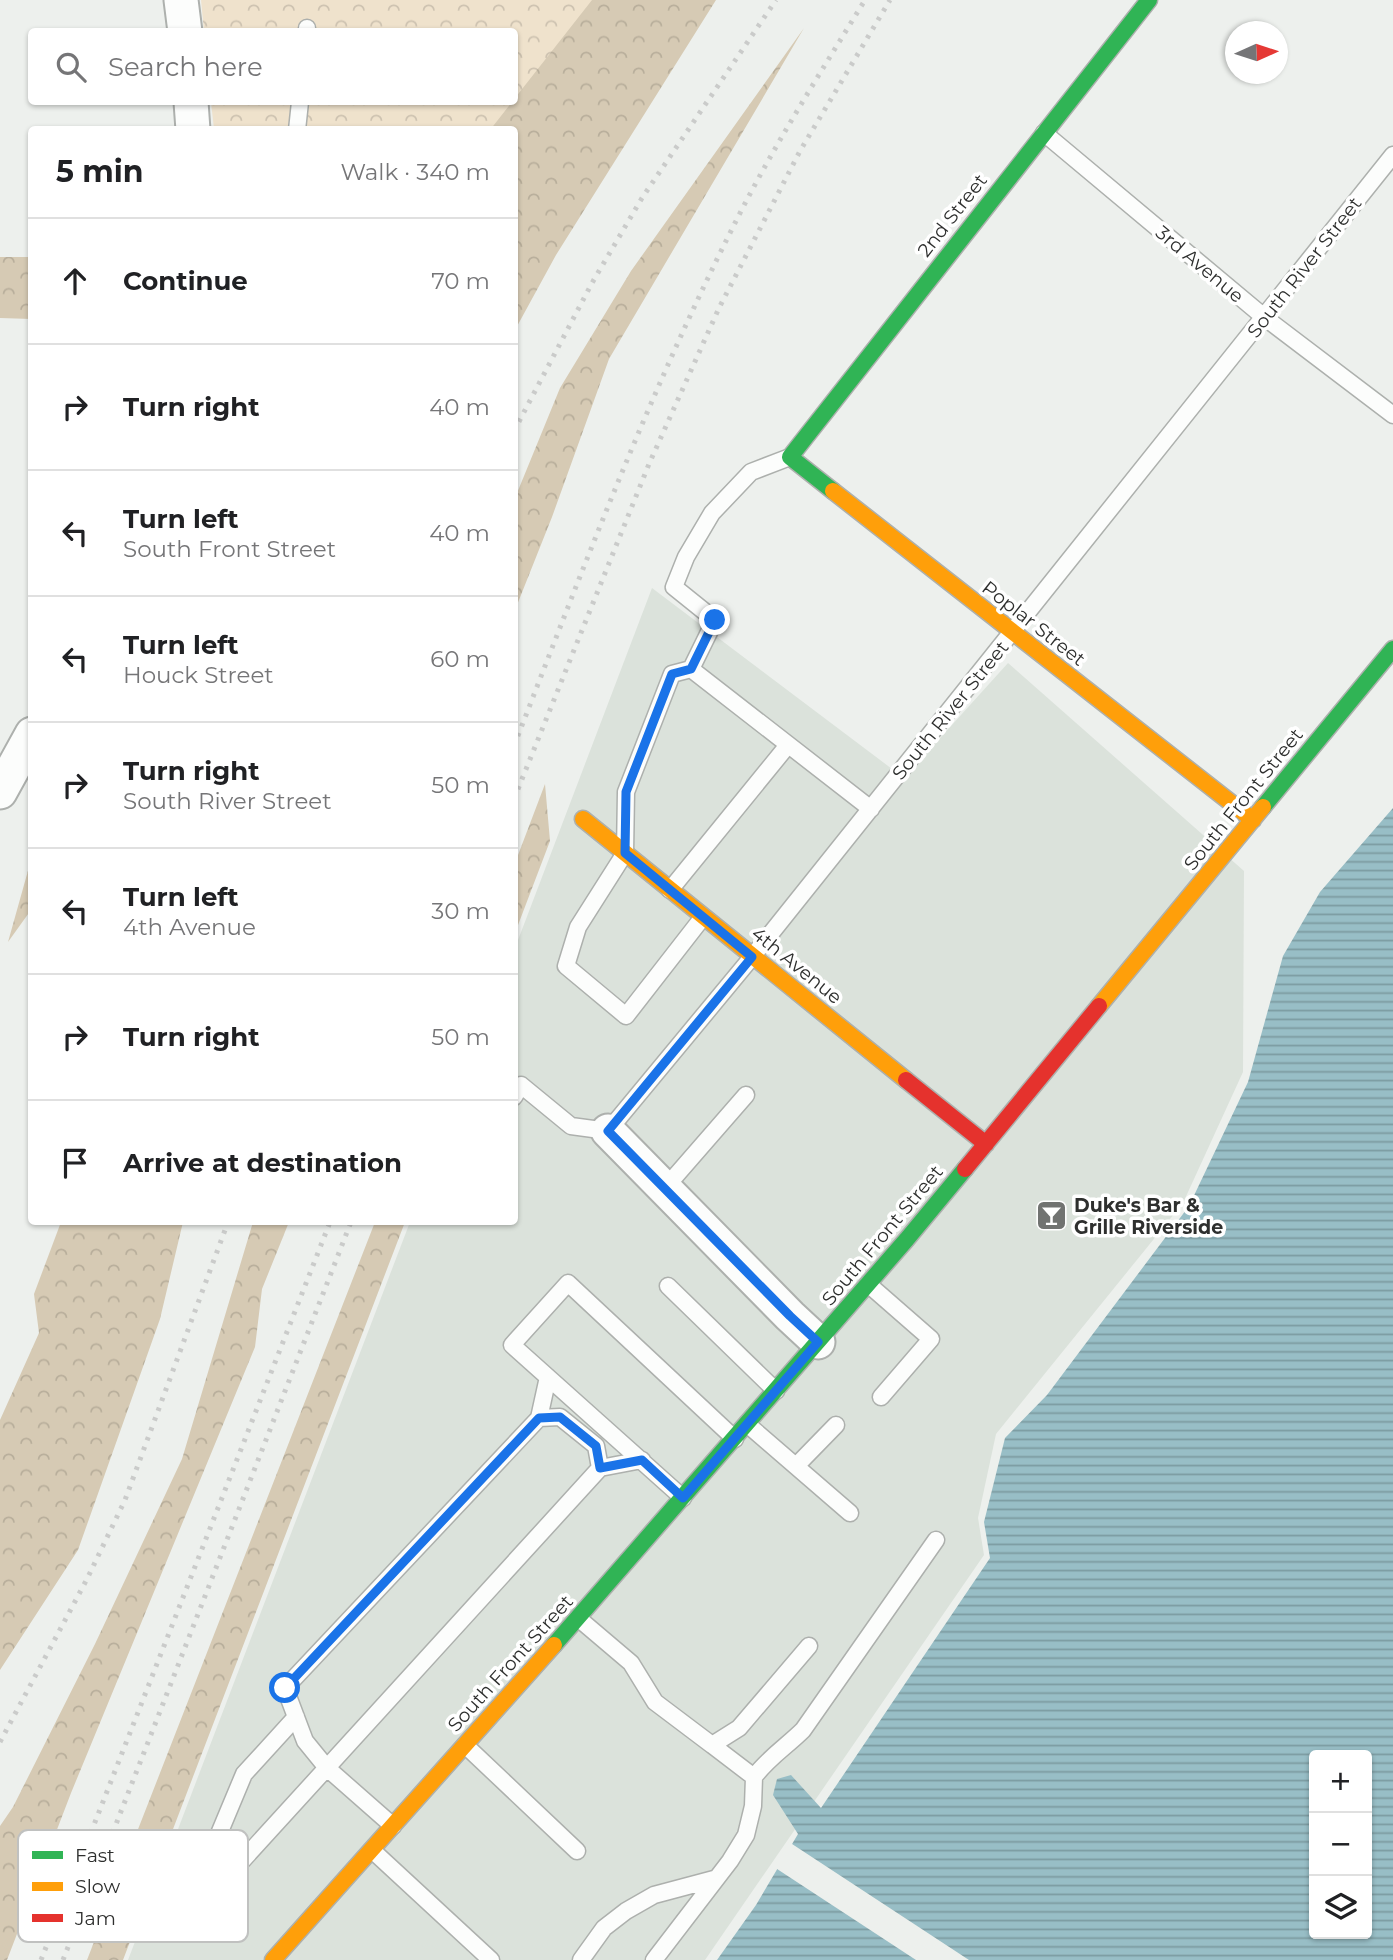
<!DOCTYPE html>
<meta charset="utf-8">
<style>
:root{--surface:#fff;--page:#f2f2f2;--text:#202124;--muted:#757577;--line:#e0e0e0}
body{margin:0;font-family:Montserrat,sans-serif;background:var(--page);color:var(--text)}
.controls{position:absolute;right:21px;bottom:21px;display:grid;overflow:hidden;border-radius:7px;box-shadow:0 2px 5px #0004}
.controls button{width:63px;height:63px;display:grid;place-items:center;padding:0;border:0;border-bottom:2px solid var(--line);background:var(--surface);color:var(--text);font:35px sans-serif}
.compass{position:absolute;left:1225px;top:21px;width:63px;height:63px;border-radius:50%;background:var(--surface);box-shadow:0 2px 5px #0004;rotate:87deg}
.stop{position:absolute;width:21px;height:21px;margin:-16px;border:5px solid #1a73e8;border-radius:50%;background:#fff}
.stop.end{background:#1a73e8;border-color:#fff;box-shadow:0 2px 7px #0008}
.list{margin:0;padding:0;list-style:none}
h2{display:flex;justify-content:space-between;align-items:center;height:91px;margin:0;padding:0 28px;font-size:30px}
h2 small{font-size:23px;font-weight:400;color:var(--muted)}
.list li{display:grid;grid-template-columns:46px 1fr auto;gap:21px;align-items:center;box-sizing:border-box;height:126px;padding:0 28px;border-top:2px solid var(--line)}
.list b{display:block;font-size:26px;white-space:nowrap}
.list p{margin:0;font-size:23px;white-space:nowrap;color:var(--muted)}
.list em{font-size:23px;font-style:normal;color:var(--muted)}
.icon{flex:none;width:38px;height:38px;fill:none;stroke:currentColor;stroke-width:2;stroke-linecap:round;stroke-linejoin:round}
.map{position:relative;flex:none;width:1393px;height:1960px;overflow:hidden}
.search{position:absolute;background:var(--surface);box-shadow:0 2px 5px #0004;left:28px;top:28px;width:490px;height:77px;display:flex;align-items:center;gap:18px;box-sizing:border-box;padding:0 24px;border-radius:7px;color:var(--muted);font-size:26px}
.panel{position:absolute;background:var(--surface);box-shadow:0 2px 5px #0004;left:28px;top:126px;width:490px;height:1099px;border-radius:7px}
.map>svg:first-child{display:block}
.built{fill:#dbe2db}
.forest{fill:url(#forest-crowns)}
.park{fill:url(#park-crowns)}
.water{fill:url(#water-rules);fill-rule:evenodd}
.pier{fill:#edf0ed}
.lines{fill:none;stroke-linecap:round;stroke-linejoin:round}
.lane-casing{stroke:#adb0ad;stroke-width:19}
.street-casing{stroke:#adb0ad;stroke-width:37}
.fast-casing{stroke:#adb0ad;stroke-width:19}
.slow-casing{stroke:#adb0ad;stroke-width:19}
.jam-casing{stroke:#adb0ad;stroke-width:19}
.lane{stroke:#fcfdfc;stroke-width:16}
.street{stroke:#fcfdfc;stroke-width:33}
.fast{stroke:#30b455;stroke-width:16}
.slow{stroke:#ff9f0a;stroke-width:16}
.jam{stroke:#e5322d;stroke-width:16}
.rail{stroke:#cacbca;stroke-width:5;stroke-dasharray:3.5 7;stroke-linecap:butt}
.route{stroke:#1a73e8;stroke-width:9}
.labels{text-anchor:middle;stroke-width:7;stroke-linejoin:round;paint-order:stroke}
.street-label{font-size:19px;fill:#2e2f2e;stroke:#fff}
.poi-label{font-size:19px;font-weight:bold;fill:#2e2f2e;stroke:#fff;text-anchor:start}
.key{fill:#fff;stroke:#c0c1c0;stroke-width:2}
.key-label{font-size:19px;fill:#2e2f2e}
</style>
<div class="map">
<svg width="1393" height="1960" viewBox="0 0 1393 1960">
<defs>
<pattern id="forest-crowns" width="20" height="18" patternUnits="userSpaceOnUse" patternTransform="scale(1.75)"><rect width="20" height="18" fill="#d6cab4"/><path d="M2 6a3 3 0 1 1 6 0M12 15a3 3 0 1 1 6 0" fill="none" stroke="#b8ae9b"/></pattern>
<pattern id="park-crowns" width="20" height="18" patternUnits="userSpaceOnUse" patternTransform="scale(1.75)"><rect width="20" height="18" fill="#efe2cc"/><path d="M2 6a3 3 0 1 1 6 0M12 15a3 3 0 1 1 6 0" fill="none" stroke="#cdc2b0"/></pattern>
<pattern id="water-rules" width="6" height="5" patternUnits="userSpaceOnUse" patternTransform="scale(1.75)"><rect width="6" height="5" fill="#98bec6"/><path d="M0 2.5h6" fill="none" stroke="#7c9ba1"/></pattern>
</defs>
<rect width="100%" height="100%" fill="#edf0ed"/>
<!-- built -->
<path class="built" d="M 652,588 L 904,778 L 1008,663 L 1244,871 L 1243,1072 L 1183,1203 L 996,1434 L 978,1518 L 984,1555 L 705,1960 L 128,1960 L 410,1222 L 514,1222 L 515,948 Z"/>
<!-- forest -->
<path class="forest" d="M 530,0 L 716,0 L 556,255 L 515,330 L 514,130 L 335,130 L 355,102 L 514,102 L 514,32 Z
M 804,28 L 609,359 L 552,517 L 515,610 L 515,498 L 560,388 L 631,271 Z
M 0,257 L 31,257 L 31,319 L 0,318 Z
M 545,784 L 550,841 L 515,933 L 515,863 Z
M 31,860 L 31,910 L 8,942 Z
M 61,1222 L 183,1222 L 160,1319 L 78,1550 L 0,1670 L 0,1420 L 39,1333 L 34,1294 Z
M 253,1222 L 289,1222 L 262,1289 L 255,1347 L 71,1793 L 7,1960 L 0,1960 L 0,1826 L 13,1807 L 95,1644 L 182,1459 Z
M 375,1222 L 405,1222 L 123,1960 L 87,1960 Z"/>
<!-- park -->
<path class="park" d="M 201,0 L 592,0 L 515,98 L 514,32 L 204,31 Z
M 211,102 L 512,102 L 490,130 L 214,129 Z"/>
<!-- water -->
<path class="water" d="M 1393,808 L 1393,1960 L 717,1960 L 756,1905 L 798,1834 L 773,1795 L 777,1779 L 791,1775 L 821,1808 L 990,1558 L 984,1522 L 1005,1438 L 1047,1395 L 1189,1206 L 1248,1082 L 1283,956 L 1320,892 ZM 1314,1755 L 1367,1755 L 1367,1934 L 1314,1934 Z"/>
<!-- pier -->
<path class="pier" d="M 789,1842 L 969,1960 L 916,1960 L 774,1867 Z"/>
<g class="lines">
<defs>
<path id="lane" d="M 307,32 L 307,28
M 297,130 L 300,102
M 1044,133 L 1264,317 L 1393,415
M 691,669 L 871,809
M 670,890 L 788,745
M 703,917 L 626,1016 L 566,966 L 578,927 L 625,853 L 626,792 L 672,674 L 691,669 L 715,620 L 674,587 L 686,557 L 712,513 L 751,472 L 790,457
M 514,1097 L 521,1085 L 571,1126 L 608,1131 L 752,957 L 1393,155
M 665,1188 L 746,1095
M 868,1284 L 931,1339 L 881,1397
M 668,1286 L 776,1391
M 539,1418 L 560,1417 L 596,1446 L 600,1468
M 747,1424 L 850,1513
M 796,1466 L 836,1425
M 683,1498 L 512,1345 L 568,1283 L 735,1439
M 578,1618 L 631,1663 L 655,1702 L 712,1745 L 739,1728 L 809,1646
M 465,1745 L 577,1851
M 754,1777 C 768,1758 787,1746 803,1730 L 936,1540
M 393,1826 L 327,1768 L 305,1741 L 285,1688 L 539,1418 L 548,1377
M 372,1850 L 491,1960
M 183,1920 L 244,1774 L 296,1717
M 179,1930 L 600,1468 L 642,1460
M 581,1960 L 604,1928 L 626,1911 L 654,1895 L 714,1879
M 654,1960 L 730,1861 L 746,1835 L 753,1806 L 754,1777 L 712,1745"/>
<path id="street" d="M 181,0 L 185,32
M 191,102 L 193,130
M 0,792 L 32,734
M 608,1131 L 790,1316 L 818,1342"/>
<path id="fast" d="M 833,491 L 790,457 L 1149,0
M 1263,807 L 1393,649
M 554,1645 L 907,1239 L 965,1169"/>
<path id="slow" d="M 833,491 L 1253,820
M 583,819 L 906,1080
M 1099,1006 L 1263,807
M 273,1960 L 554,1645"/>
<path id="jam" d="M 906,1080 L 986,1144
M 965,1169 L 1099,1006"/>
</defs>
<!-- lane casing -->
<use href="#lane" class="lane-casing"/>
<!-- street casing -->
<use href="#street" class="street-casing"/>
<!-- fast casing -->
<use href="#fast" class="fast-casing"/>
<!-- slow casing -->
<use href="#slow" class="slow-casing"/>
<!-- jam casing -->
<use href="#jam" class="jam-casing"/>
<!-- lane -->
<use href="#lane" class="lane"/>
<!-- street -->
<use href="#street" class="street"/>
<!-- fast -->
<use href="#fast" class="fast"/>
<!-- slow -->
<use href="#slow" class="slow"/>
<!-- jam -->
<use href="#jam" class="jam"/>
<!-- rail -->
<path class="rail" d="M 514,431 L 592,283 L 642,198 L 776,0
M 514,746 C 582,571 648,396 732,229 C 771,150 819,75 865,0
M 514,799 L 649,464 L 719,308 L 800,151 L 890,0
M 0,1742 L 87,1579 L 125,1500 L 228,1222
M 41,1960 L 330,1222
M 63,1960 L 351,1222"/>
</g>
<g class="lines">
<!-- route -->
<path class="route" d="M 285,1688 L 539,1418 L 560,1417 L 596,1446 L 600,1468 L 642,1460 L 683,1498 L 818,1342 L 790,1316 L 608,1131 L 752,957 L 625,853 L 626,792 L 672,674 L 691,669 L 715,620"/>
</g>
<!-- icons -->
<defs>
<symbol id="bar-square" viewBox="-11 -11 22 22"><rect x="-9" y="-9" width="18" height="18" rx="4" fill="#717371" stroke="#fff"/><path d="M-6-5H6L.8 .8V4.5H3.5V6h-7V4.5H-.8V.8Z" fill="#fff"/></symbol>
</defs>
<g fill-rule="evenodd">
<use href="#bar-square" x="1034" y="1198" width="35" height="35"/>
</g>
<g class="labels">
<!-- street labels -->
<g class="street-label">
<text transform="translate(952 215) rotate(-52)" y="7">2nd Street</text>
<text transform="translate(1200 264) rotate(40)" y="7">3rd Avenue</text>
<text transform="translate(1304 267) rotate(-52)" y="7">South River Street</text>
<text transform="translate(1034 623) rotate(38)" y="7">Poplar Street</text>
<text transform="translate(950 710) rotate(-51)" y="7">South River Street</text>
<text transform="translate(1243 799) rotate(-51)" y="7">South Front Street</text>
<text transform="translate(797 965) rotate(39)" y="7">4th Avenue</text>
<text transform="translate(882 1235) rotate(-50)" y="7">South Front Street</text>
<text transform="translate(510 1663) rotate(-48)" y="7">South Front Street</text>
</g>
<!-- poi labels -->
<g class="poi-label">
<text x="1074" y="1212">Duke's Bar &amp;<tspan x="1074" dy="22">Grille Riverside</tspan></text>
</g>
</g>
<!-- legend -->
<rect x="18" y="1830" width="230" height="112" rx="10" class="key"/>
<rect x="32" y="1851" width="31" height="8" fill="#30b455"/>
<rect x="32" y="1882" width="31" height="9" fill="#ff9f0a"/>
<rect x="32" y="1914" width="31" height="8" fill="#e5322d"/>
<g class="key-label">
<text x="75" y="1862">Fast</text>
<text x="75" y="1893">Slow</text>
<text x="75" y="1925">Jam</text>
</g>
</svg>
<div class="controls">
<button>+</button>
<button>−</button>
<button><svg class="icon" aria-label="layers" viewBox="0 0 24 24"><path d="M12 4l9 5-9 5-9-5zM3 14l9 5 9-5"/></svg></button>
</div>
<svg class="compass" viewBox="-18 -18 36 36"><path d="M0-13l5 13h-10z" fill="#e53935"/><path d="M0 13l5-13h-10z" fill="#757577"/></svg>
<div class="stop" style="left:285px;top:1688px"></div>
<div class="stop end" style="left:715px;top:620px"></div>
<div class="search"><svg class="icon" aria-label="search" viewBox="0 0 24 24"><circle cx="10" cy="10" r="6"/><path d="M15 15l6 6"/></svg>Search here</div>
<section class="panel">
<h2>5 min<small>Walk · 340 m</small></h2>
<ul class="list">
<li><svg class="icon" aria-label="ahead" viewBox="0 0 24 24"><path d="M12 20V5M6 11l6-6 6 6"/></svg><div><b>Continue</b></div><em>70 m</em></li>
<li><svg class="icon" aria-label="right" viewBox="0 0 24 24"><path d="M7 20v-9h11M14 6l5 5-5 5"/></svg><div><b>Turn right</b></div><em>40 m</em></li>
<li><svg class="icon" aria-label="left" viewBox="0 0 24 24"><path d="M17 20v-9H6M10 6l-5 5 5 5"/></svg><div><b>Turn left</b><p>South Front Street</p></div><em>40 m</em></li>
<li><svg class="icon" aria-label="left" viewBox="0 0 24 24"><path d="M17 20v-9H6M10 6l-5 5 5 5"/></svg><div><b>Turn left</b><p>Houck Street</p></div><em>60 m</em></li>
<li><svg class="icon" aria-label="right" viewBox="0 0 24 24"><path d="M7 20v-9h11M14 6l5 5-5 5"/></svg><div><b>Turn right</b><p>South River Street</p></div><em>50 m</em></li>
<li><svg class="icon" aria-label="left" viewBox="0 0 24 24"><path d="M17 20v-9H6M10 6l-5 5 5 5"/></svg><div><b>Turn left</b><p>4th Avenue</p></div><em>30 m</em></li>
<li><svg class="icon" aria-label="right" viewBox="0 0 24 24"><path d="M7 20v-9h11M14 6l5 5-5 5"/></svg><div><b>Turn right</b></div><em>50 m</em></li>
<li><svg class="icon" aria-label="arrive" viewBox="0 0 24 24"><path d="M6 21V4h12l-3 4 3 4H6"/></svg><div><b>Arrive at destination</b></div></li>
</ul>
</section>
</div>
